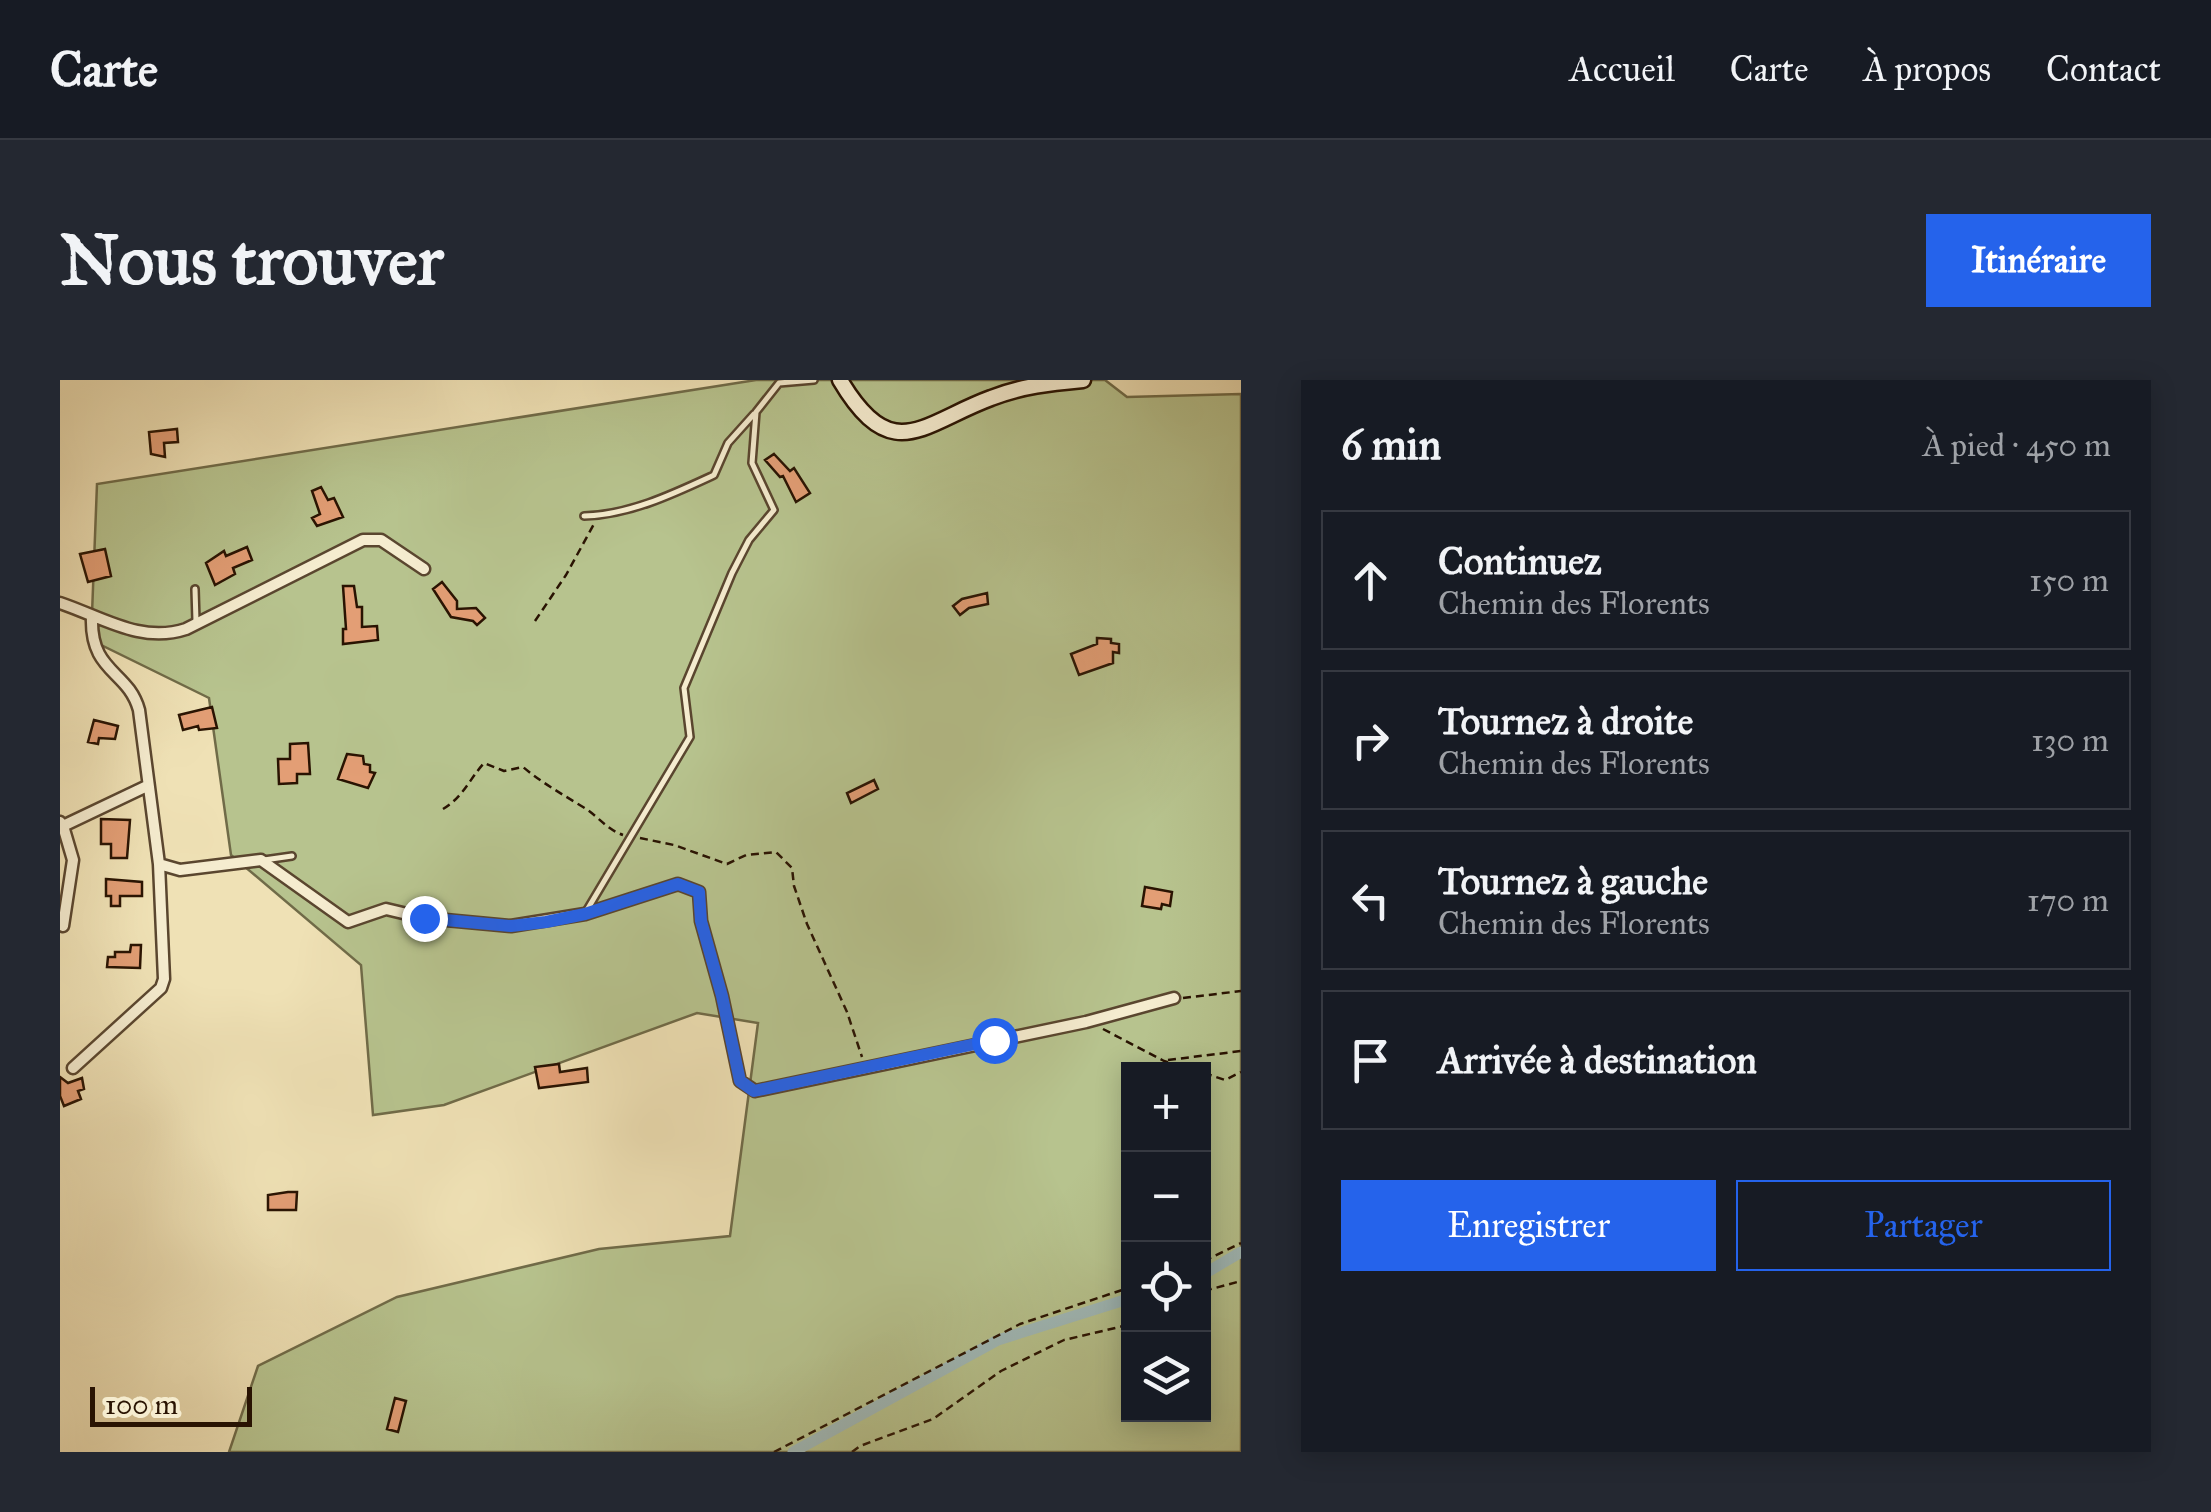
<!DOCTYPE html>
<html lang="fr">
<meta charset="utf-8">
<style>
:root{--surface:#171b24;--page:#242831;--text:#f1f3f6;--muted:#9ea1a6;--line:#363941;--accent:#2563eb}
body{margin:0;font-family:"IM FELL Great Primer",serif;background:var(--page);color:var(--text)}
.controls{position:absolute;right:30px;bottom:30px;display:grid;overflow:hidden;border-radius:0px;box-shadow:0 5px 25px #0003}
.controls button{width:90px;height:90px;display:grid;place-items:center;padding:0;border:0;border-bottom:2px solid var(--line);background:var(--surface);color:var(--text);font:50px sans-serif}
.scale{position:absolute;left:30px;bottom:25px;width:162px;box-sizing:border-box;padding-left:10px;border:5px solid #291302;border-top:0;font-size:28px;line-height:35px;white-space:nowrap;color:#291302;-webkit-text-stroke:8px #f5eccf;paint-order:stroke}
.stop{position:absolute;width:30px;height:30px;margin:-22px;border:8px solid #2563eb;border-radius:50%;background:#fff}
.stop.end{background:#2563eb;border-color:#fff;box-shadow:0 2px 10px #0008}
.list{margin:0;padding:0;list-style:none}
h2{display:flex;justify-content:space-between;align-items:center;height:130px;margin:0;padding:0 40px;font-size:42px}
h2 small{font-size:32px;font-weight:400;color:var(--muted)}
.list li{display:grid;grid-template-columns:65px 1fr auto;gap:30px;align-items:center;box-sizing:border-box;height:140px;margin:0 20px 20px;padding:0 20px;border:2px solid var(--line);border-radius:0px}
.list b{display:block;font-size:38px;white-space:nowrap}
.list p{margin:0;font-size:32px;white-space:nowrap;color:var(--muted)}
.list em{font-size:32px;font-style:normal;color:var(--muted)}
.actions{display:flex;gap:20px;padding:30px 40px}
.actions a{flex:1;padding:22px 0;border:2px solid var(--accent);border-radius:0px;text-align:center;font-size:35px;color:var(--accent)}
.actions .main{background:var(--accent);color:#fff}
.icon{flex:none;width:55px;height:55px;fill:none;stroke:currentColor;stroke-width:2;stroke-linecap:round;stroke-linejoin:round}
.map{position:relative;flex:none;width:1181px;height:1072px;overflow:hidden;border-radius:0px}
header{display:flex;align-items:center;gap:60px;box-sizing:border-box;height:140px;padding:0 50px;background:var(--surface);border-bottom:2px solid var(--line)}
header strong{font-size:48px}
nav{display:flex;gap:55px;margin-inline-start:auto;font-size:35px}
.intro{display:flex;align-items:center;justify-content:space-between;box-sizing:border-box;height:240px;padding:0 60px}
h1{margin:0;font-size:70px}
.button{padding:25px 45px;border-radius:0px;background:var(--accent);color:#fff;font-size:35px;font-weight:700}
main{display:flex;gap:60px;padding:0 60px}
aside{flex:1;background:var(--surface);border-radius:0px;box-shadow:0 5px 25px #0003}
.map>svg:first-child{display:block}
.green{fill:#b7c38e;stroke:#706b48;stroke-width:2.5;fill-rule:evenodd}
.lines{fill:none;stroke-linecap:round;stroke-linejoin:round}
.canal{stroke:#a0bab9;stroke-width:11}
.building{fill:#e39e75;stroke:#291302;stroke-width:2.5}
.lane-casing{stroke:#5a462f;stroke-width:10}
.street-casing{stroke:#5a462f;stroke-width:15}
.secondary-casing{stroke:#291302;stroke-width:19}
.path{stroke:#291302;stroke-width:2.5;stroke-dasharray:8 5;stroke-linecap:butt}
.lane{stroke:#f5eccf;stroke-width:5}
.street{stroke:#f5eccf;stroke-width:10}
.secondary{stroke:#f5eccf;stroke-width:14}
.route{stroke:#2563eb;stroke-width:12}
</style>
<header>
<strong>Carte</strong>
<nav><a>Accueil</a><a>Carte</a><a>À propos</a><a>Contact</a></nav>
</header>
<div class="intro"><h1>Nous trouver</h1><a class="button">Itinéraire</a></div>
<main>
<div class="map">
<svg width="1181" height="1072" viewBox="0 0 1181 1072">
<rect width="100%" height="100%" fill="#efe1b5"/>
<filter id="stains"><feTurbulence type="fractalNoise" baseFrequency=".002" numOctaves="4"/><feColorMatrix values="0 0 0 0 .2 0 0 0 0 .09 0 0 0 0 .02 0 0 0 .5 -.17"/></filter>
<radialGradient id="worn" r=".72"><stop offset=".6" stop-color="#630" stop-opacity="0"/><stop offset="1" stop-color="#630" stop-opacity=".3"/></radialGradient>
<!-- green -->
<path class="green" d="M 696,0 L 1045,0 L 1067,17 L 1181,14 L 1181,1072 L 169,1072 L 198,986 L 337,917 L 539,869 L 670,856 L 698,643 L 637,633 L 384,725 L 313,735 L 301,585 L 171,475 L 149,318 L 31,260 L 37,104 ZM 1068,689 L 1144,689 L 1144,1034 L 1068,1034 Z"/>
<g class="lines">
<!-- canal -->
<path class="canal" d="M 1144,894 L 1181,872
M 733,1072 L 938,960 L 1068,919"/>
</g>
<!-- building -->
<path class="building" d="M 117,49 L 118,62 L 104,63 L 105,77 L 91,74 L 89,52 Z
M 714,74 L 730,91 L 734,88 L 750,113 L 736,122 L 723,96 L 720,97 L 705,80 Z
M 261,107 L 268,120 L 274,118 L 283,137 L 257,146 L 252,138 L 260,134 L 252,111 Z
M 187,167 L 192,180 L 173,188 L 175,194 L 155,205 L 146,183 L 164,171 L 166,176 Z
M 45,169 L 51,196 L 28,202 L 20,174 Z
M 382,202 L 397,221 L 397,229 L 416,228 L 425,238 L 417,245 L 413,241 L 391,237 L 373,209 Z
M 283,206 L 294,206 L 297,227 L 302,227 L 302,247 L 317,246 L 318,260 L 283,264 L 283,249 L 286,249 Z
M 927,213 L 928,224 L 909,228 L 900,235 L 893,226 L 902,219 Z
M 1037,258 L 1051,259 L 1051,263 L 1059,264 L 1059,273 L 1053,272 L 1053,283 L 1019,295 L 1011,274 L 1037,264 Z
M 152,327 L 157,348 L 139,350 L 138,346 L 123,350 L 119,335 Z
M 34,340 L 58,346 L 55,359 L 39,358 L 38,364 L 28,362 Z
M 248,363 L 250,394 L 237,394 L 237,403 L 219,404 L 218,379 L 230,379 L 230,364 Z
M 287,374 L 303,376 L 304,384 L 310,385 L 310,392 L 315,393 L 308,408 L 278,399 Z
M 814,400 L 818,409 L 791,423 L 787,413 Z
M 41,439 L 70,440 L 67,478 L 51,478 L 51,464 L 41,464 Z
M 46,499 L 82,502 L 82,516 L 60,516 L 60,526 L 51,526 L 51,516 L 46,516 Z
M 1085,507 L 1112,512 L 1110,526 L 1102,524 L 1101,529 L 1082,526 Z
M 71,565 L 81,565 L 80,588 L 47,587 L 48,577 L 55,577 L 55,572 L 70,572 Z
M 499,684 L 500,692 L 527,688 L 528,702 L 479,708 L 475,687 Z
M 0,697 L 8,703 L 22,698 L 24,709 L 18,711 L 21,719 L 4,726 L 0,716 Z
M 228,812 L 237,812 L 236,830 L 208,830 L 208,815 Z
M 335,1018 L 346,1021 L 338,1052 L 327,1049 Z"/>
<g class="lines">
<defs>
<path id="lane" d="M 524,136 C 569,135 613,114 654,95 L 668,63 L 694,34
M 135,209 L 136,241
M 204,480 L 232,476
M 527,530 L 630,357 L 624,308 L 672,193 L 689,160 L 714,130 L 692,83 L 696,32 L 719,3 L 754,0"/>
<path id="street" d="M 0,223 C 42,237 81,264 126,249 L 303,160 L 321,160 L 364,189
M 32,237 C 30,293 68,290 79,330 L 99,484 L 120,490 L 201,480 L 288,542 L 326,529 L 364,538 L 451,546 L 525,534 L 618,504 L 639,512 L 641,541 L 662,616 L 680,701 L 695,711 L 1026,642 L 1114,618
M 0,442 L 3,446 L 87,406
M 3,546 L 13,480 L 3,446
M 13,688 L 101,608 L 104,599 L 99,484"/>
<path id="secondary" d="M 780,0 C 832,88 863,43 931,18 C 961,6 991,3 1023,0"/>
</defs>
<!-- lane casing -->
<use href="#lane" class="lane-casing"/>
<!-- street casing -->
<use href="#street" class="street-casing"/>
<!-- secondary casing -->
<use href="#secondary" class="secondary-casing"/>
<!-- path -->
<path class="path" d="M 475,241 L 506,195 L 534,144
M 383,429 C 403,417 409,400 424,383 L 444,391 L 463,387 C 482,403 502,414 523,427 C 538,436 546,449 563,455
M 580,458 L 614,465 L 667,484 L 686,475 L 716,472 L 732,488 L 734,506 L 747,544 L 787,632 L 802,677
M 1123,618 L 1181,611
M 1043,649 L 1104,681 L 1133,689
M 1108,680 L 1181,671
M 1144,693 L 1165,700 L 1181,692
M 1144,881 L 1181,863
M 1144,911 L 1181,901
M 714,1072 L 960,944 L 1068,908
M 792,1072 L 800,1066 L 873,1039 L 941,991 L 1004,960 L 1068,945"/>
<!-- lane -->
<use href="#lane" class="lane"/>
<!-- street -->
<use href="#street" class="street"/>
<!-- secondary -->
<use href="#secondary" class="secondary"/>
</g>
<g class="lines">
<!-- route -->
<path class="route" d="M 364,538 L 451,546 L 486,542 L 525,534 L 618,504 L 639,512 L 641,541 L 662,616 L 680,701 L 694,711 L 934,660"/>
</g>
<rect width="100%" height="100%" filter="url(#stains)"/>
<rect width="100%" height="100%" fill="url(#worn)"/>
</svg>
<div class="controls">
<button>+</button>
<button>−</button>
<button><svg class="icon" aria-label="locate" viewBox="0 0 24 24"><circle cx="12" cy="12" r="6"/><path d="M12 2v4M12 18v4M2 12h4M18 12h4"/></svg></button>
<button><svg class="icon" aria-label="layers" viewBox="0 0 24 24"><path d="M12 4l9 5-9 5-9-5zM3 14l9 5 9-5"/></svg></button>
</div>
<div class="scale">100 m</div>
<div class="stop" style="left:934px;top:660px"></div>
<div class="stop end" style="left:364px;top:538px"></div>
</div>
<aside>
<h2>6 min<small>À pied · 450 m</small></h2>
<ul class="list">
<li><svg class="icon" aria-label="ahead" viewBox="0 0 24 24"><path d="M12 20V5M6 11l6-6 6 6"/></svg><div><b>Continuez</b><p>Chemin des Florents</p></div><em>150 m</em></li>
<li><svg class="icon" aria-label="right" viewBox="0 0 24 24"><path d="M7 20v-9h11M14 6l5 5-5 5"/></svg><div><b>Tournez à droite</b><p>Chemin des Florents</p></div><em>130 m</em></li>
<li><svg class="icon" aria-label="left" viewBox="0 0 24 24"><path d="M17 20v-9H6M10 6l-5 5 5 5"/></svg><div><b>Tournez à gauche</b><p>Chemin des Florents</p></div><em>170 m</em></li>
<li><svg class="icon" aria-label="arrive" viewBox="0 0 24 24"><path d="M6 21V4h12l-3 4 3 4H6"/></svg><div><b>Arrivée à destination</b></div></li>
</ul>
<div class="actions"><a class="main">Enregistrer</a><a>Partager</a></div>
</aside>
</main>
